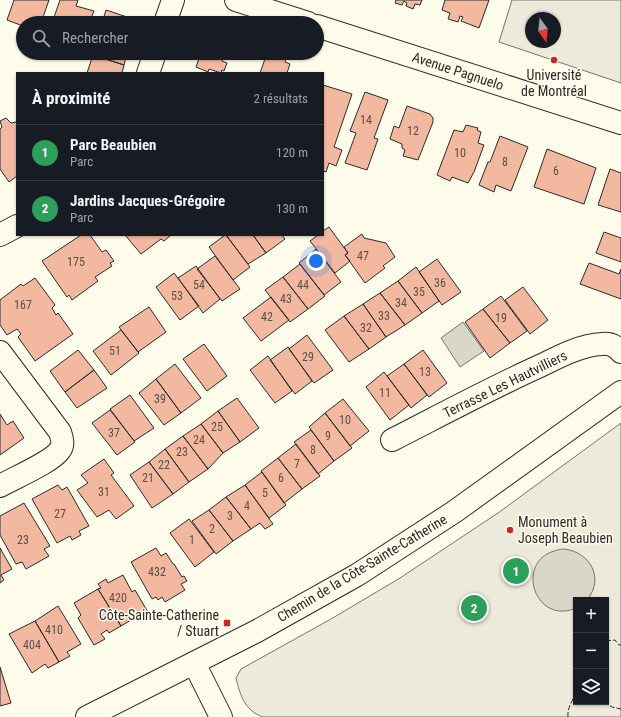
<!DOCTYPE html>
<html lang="fr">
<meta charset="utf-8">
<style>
:root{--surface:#171b24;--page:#242831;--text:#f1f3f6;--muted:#9ea1a6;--line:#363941;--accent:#7c3aed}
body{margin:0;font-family:"Roboto Condensed",sans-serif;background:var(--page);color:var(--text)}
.controls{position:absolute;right:12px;bottom:12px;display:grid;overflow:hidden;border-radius:0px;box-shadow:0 1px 3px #0004}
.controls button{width:36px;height:36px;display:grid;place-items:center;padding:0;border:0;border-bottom:1px solid var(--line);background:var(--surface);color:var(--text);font:20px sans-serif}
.compass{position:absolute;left:525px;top:12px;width:36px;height:36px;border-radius:50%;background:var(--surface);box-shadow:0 1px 3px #0004;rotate:165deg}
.you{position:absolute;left:316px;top:261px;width:14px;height:14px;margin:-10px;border:3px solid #fff;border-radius:50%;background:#1a73e8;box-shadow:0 0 0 6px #1a73e833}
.badge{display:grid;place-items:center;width:26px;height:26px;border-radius:50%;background:var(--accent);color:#fff;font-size:13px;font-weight:700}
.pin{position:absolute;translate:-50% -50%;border:2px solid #fff;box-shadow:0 1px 4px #0006}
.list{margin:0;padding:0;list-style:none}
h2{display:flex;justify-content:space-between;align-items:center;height:52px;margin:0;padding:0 16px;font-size:17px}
h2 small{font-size:13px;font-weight:400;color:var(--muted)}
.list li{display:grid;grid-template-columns:26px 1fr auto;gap:12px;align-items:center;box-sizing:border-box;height:56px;padding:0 16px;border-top:1px solid var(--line)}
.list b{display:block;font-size:15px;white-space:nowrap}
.list p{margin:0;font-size:13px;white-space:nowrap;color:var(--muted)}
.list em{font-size:13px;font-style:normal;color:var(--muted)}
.icon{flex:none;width:22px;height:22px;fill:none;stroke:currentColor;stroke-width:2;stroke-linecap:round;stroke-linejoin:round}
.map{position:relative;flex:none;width:621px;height:717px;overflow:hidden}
.search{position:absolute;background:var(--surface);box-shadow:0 1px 3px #0004;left:16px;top:16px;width:308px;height:44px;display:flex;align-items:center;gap:10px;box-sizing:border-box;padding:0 14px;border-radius:22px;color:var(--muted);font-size:15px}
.panel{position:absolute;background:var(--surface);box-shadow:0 1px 3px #0004;left:16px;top:72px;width:308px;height:164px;border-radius:0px}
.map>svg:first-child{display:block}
.green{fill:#ecebdb;stroke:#74746e;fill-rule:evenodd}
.parking{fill:#eceadb;stroke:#74746e;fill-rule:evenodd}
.water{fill:#d8d7c9;stroke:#74746e}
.building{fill:#f2b8a0;stroke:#2b2b2b}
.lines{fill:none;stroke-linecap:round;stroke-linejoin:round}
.minor-casing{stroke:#2b2b2b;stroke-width:24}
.major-casing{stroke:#2b2b2b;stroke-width:24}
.minor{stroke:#fdfbea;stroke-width:22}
.major{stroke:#fdfbea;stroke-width:22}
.fence{stroke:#2b2b2b;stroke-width:1;stroke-dasharray:5 2;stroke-linecap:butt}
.poi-dot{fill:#c62828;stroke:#fdfbea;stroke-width:1.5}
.labels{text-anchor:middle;stroke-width:3;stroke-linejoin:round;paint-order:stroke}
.number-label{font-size:12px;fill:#5d4e48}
.street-label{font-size:14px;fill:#2b2b2b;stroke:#fdfbea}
.poi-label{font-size:14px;fill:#2b2b2b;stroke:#fdfbea}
</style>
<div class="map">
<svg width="621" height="717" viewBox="0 0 621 717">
<rect width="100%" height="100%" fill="#fdfbea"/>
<!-- green -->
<path class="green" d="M 621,423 L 621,717 L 263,717 C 245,711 240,695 236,678 L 241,669 L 331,619 L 400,578 L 498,513 ZM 576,600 L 606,600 L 606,702 L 576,702 Z"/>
<!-- parking -->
<path class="parking" d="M 512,0 L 621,0 L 621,83 L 499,42 ZM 531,18 L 555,18 L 555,42 L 531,42 Z"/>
<!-- water -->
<path class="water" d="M 463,322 L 484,351 L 460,367 L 441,338 Z
M 564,549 C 590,552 605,578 587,600 L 576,600 L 576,608 C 533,627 511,554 564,549 Z"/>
<!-- building -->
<path class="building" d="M 14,0 L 49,0 L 41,23 L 23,23 L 23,26 L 7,20 Z
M 60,0 L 78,0 L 76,6 L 94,11 L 89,23 L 52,23 Z
M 396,0 L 422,0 L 420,5 L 415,4 L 413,9 L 406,6 L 407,3 L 404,1 L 402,5 L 395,3 Z
M 445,0 L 489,0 L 479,28 L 461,21 L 463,17 L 460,16 L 458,22 L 448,19 L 450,13 L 442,10 Z
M 106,10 L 136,20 L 135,23 L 102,23 Z
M 93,53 L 127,53 L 124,65 L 93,55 Z
M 201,53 L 225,53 L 222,61 L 227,63 L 224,71 L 222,70 L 221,73 L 209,69 L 208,72 L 196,67 Z
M 267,53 L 276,54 L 276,56 L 286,59 L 285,62 L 290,64 L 287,73 L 260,73 Z
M 93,55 L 124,65 L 122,73 L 87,73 Z
M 323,85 L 352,94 L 334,147 L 342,150 L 336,166 L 329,163 L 326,172 L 323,171 Z
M 365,92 L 388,100 L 374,138 L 378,139 L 367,170 L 345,163 L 356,133 L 350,131 Z
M 407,106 L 430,114 L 433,118 L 433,122 L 418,160 L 403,156 L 405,150 L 402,148 L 402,144 L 390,139 L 394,126 L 399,128 Z
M 6,118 L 11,123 L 16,122 L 17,123 L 17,176 L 9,182 L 0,169 L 0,129 L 2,127 L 0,121 Z
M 466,125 L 478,128 L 477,130 L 481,132 L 478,143 L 484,145 L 474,172 L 468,183 L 452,177 L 450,181 L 437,175 L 454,130 L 463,132 Z
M 500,136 L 528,147 L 511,191 L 496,185 L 494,192 L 479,185 L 488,162 L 490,162 Z
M 547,149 L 596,168 L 584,204 L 534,187 Z
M 610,169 L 621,173 L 621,212 L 598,205 Z
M 329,227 L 348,253 L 345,255 L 350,261 L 335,273 L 310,241 L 318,235 L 323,235 L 323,231 Z
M 604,232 L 621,238 L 621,262 L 596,253 Z
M 362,234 L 364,238 L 386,243 L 395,257 L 383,266 L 385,268 L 365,283 L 345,255 L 348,253 L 344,247 Z
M 81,235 L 90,235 L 102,252 L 106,250 L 114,261 L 110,263 L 112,266 L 95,277 L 98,281 L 72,300 L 69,295 L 67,297 L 42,261 Z
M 125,235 L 171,235 L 164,241 L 161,239 L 141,254 Z
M 225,235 L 226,235 L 250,267 L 233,280 L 209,247 Z
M 226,235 L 253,235 L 266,253 L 248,264 Z
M 253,235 L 282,235 L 285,239 L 266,253 Z
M 316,249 L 341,282 L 324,295 L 299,263 Z
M 215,256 L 240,289 L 222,301 L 197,269 Z
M 437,259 L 461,292 L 442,305 L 419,272 Z
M 589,263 L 619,274 L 621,269 L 621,299 L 580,284 Z
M 300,264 L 325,296 L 308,309 L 283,277 Z
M 196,266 L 220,299 L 203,313 L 178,278 Z
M 416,267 L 439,301 L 422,313 L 398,281 Z
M 174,273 L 199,306 L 180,320 L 156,287 Z
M 283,277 L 308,309 L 290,322 L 265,290 Z
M 35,278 L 55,305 L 52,308 L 56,315 L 58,313 L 73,334 L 35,361 L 18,337 L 21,334 L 17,329 L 7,335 L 0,325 L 0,300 L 21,284 L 23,286 Z
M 398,281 L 422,313 L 405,325 L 380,293 Z
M 523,287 L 548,320 L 530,334 L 505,300 Z
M 380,293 L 405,325 L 386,337 L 363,304 Z
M 501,296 L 527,331 L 510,343 L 483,309 Z
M 271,297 L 289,320 L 261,341 L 243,318 Z
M 363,304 L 386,337 L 369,349 L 344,316 Z
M 149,307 L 166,332 L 138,352 L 119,327 Z
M 483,309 L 510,343 L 490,358 L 465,322 Z
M 344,316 L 369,349 L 349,362 L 325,330 Z
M 121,330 L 139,353 L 111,375 L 93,351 Z
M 307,335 L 333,370 L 314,383 L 289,349 Z
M 204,344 L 227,376 L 207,391 L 183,359 Z
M 288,347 L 312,381 L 295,394 L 270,360 Z
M 78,350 L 94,370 L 65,392 L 50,371 Z
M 423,350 L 447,383 L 429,397 L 404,364 Z
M 268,356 L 292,391 L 275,403 L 250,370 Z
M 175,364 L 201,398 L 181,413 L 156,379 Z
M 404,364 L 427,395 L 411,408 L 387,376 Z
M 94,370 L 107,388 L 77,408 L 65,392 Z
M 384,372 L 409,405 L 390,420 L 366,387 Z
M 156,379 L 181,413 L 164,425 L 139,393 Z
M 130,395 L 154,428 L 134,441 L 110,409 Z
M 237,398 L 259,428 L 240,442 L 218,411 Z
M 343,399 L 369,431 L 350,446 L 325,413 Z
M 110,410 L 135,442 L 117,455 L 92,423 Z
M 218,411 L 240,442 L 223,453 L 201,424 Z
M 325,413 L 352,448 L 334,461 L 309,427 Z
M 0,414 L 7,425 L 13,421 L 24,438 L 0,455 Z
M 201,424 L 223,453 L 208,469 L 183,436 Z
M 311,430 L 334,461 L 318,474 L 294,442 Z
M 183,436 L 208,469 L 189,482 L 165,449 Z
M 296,444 L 320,476 L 302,489 L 278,458 Z
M 165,449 L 189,482 L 173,494 L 149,462 Z
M 278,458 L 302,489 L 284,503 L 261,471 Z
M 104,459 L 114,473 L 111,475 L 134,506 L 116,519 L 109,510 L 97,517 L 77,490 L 88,483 L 81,475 Z
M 149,462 L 173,494 L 152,508 L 130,475 Z
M 262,472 L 286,505 L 269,518 L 245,485 Z
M 58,485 L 62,490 L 67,487 L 89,526 L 79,531 L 81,535 L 72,540 L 70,536 L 57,543 L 32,499 Z
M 245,485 L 273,524 L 265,529 L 260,523 L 251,529 L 226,497 Z
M 226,497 L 251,529 L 233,541 L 209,510 Z
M 24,503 L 50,546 L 44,549 L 49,556 L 26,569 L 22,562 L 16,564 L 0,535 L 0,516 Z
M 209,510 L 233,541 L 216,554 L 192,521 Z
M 189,519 L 214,552 L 195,567 L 170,533 Z
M 0,548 L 12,569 L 1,575 L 4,580 L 0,583 Z
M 156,548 L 161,556 L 166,553 L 173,564 L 174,564 L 182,577 L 184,576 L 187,581 L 181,584 L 185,590 L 165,602 L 162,597 L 158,600 L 156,597 L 152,599 L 131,562 Z
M 123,575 L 132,592 L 135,590 L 149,614 L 137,621 L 134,615 L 128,617 L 131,620 L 121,626 L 98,589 L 101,588 L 98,584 L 106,579 L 108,583 Z
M 98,589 L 121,626 L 109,633 L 107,630 L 101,634 L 105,639 L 94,645 L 78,618 L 81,615 L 74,603 Z
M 58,606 L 81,644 L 67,652 L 70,656 L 59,662 L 35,621 Z
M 35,621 L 59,662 L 48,668 L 45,664 L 32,673 L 9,634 Z
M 0,667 L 11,703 L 0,706 Z"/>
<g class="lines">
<defs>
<path id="minor" d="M 236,0 L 308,23
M 165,23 L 173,0
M 317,26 L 621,123
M 148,73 L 155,53
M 0,235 L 17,226
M 0,352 L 60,432 C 62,438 64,445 60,450 C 52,462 14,478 0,486
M 392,440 C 441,415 491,388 542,365 C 560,356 581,345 602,344 C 610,343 616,346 621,352
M 194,663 L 221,717"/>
<path id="major" d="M 87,717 L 257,631 L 357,575 L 454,512 L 621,392"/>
</defs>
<!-- minor casing -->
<use href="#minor" class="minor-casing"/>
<!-- major casing -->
<use href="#major" class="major-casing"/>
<!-- minor -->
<use href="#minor" class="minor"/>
<!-- major -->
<use href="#major" class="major"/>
<!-- fence -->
<path class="fence" d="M 606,641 L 615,640 L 619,645 L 621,645
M 604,702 L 612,707 L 621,709
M 568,717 C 567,707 573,701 576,691"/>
</g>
<!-- markers -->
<g class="poi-dot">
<circle cx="554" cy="60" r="4"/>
<circle cx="510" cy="530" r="4"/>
<rect x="223" y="619" width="8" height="8" rx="2"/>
</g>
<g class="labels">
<!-- number labels -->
<g class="number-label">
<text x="366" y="124">14</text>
<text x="413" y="135">12</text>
<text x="460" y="157">10</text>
<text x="505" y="166">8</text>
<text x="556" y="175">6</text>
<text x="363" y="260">47</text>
<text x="76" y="266">175</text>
<text x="440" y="287">36</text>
<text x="199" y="289">54</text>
<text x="303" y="289">44</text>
<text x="419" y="296">35</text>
<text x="177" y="300">53</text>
<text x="286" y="303">43</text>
<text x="401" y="307">34</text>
<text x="23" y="309">167</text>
<text x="384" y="320">33</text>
<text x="267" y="321">42</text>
<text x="501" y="322">19</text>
<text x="366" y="332">32</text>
<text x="115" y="355">51</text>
<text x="308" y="361">29</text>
<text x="425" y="376">13</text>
<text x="385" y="397">11</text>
<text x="160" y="403">39</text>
<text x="345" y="424">10</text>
<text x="217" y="431">25</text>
<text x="114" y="437">37</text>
<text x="328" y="440">9</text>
<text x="199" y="444">24</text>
<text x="313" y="454">8</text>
<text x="182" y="456">23</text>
<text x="297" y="468">7</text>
<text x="164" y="469">22</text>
<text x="148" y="482">21</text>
<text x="281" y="482">6</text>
<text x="104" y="496">31</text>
<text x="265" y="497">5</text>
<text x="247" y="510">4</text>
<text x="60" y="518">27</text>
<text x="230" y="520">3</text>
<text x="212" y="533">2</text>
<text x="23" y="544">23</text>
<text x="192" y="544">1</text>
<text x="157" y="576">432</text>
<text x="118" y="602">420</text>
<text x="54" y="634">410</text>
<text x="32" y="649">404</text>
</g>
<!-- street labels -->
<g class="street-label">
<text transform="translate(458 71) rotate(18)" y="5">Avenue Pagnuelo</text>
<text transform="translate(505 384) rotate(-26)" y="5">Terrasse Les Hautvilliers</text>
<text transform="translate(362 568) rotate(-31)" y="5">Chemin de la Côte-Sainte-Catherine</text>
</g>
<!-- poi labels -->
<g class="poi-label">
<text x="554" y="80">Université<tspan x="554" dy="16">de Montréal</tspan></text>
<text x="518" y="527" text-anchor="start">Monument à<tspan x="518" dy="16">Joseph Beaubien</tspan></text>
<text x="219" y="620" text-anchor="end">Côte-Sainte-Catherine<tspan x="219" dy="16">/ Stuart</tspan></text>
</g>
</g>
</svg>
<div class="controls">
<button>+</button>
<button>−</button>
<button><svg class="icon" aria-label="layers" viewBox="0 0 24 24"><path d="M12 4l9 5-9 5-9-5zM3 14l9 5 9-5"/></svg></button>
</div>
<svg class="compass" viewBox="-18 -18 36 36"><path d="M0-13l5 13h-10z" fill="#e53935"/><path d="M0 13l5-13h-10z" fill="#9ea1a6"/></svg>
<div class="you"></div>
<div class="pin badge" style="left:516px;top:571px;background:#2e9e5b">1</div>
<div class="pin badge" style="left:474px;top:608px;background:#2e9e5b">2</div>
<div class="search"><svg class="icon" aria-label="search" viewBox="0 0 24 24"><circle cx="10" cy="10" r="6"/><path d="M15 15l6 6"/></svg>Rechercher</div>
<section class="panel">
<h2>À proximité<small>2 résultats</small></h2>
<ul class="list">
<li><span class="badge" style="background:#2e9e5b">1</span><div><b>Parc Beaubien</b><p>Parc</p></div><em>120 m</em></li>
<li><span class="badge" style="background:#2e9e5b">2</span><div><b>Jardins Jacques-Grégoire</b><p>Parc</p></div><em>130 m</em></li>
</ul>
</section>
</div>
